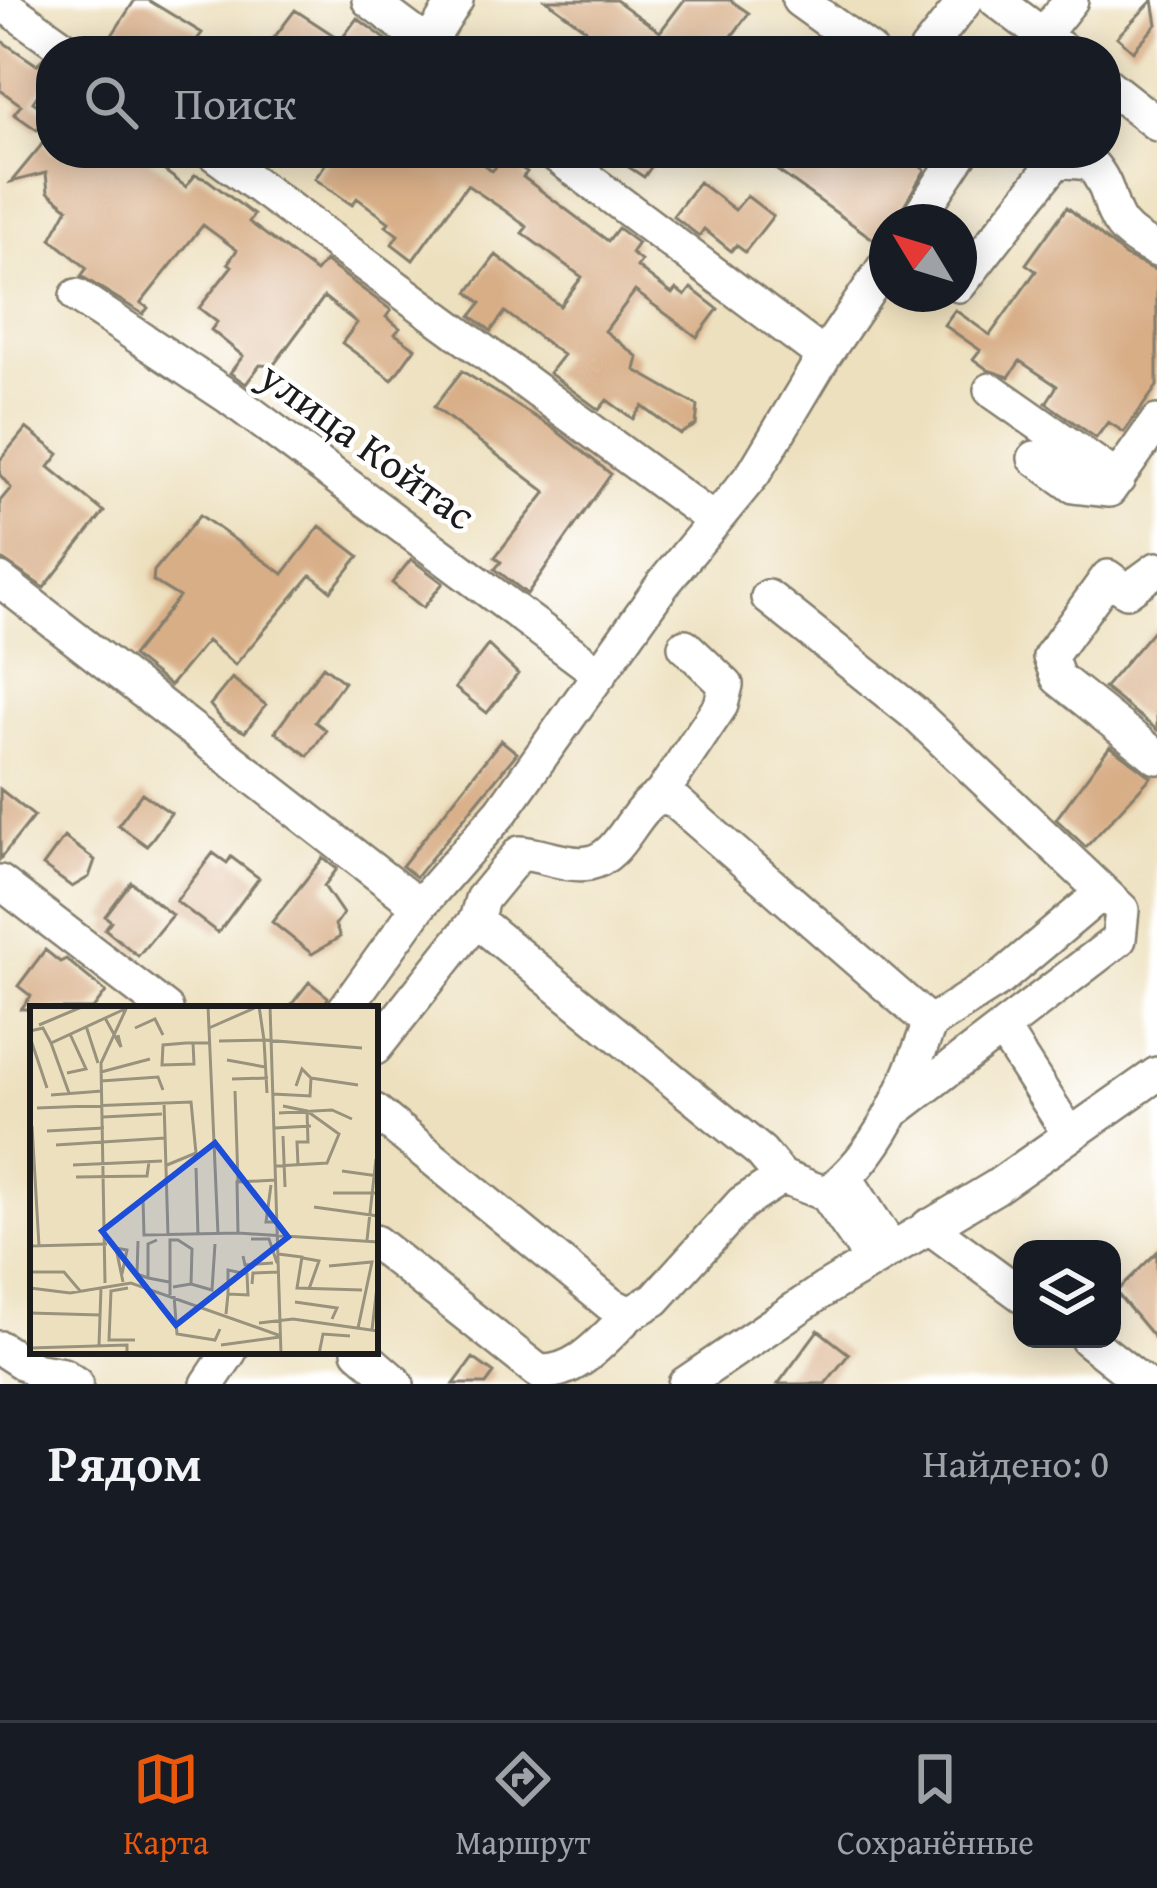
<!DOCTYPE html>
<html lang="ru">
<meta charset="utf-8">
<style>
:root{--surface:#171b24;--page:#20242c;--text:#f1f3f6;--muted:#9ea1a6;--line:#363941;--accent:#ea580c}
body{margin:0;font-family:"Gentium Book Plus",serif;background:var(--page);color:var(--text)}
.controls{position:absolute;right:36px;bottom:36px;display:grid;overflow:hidden;border-radius:24px;box-shadow:0 6px 30px #0003}
.controls button{width:108px;height:108px;display:grid;place-items:center;padding:0;border:0;border-bottom:3px solid var(--line);background:var(--surface);color:var(--text);font:60px sans-serif}
.compass{position:absolute;left:869px;top:204px;width:108px;height:108px;border-radius:50%;background:var(--surface);box-shadow:0 6px 30px #0003;rotate:308deg}
.list{margin:0;padding:0;list-style:none}
h2{display:flex;justify-content:space-between;align-items:center;height:156px;margin:0;padding:0 48px;font-size:51px}
h2 small{font-size:39px;font-weight:400;color:var(--muted)}
.icon{flex:none;width:66px;height:66px;fill:none;stroke:currentColor;stroke-width:2;stroke-linecap:round;stroke-linejoin:round}
.map{position:relative;flex:none;width:1157px;height:1384px;overflow:hidden}
.search{position:absolute;background:var(--surface);box-shadow:0 6px 30px #0003;left:36px;right:36px;top:36px;height:132px;display:flex;align-items:center;gap:30px;box-sizing:border-box;padding:0 42px;border-radius:48px;color:var(--muted);font-size:45px}
.sheet{height:336px;background:var(--surface)}
nav{display:flex;justify-content:space-around;align-items:center;box-sizing:border-box;height:168px;border-top:3px solid var(--line);background:var(--surface);font-size:33px;color:var(--muted)}
nav a{display:grid;justify-items:center;gap:6px}
nav .on{color:var(--accent)}
.map>svg:first-child{display:block}
.building{fill:#d8ae87}
.lines{fill:none;stroke-linecap:round;stroke-linejoin:round}
.minor-casing{stroke:#847e6d;stroke-width:38}
.minor{stroke:#fff;stroke-width:33}
.labels{text-anchor:middle;stroke-width:9;stroke-linejoin:round;paint-order:stroke}
.street-label{font-size:42px;fill:#1c1c1c;stroke:#fff}
.inset-road{fill:none;stroke:#99927d;stroke-width:3}
.view{fill:#1d4ed8;fill-opacity:0.15;stroke:#1d4ed8;stroke-width:6}
.inset-edge{fill:none;stroke:#1c1c1c;stroke-width:6}
</style>
<div class="map">
<svg width="1157" height="1384" viewBox="0 0 1157 1384">
<rect width="100%" height="100%" fill="#fff"/>
<filter id="ink" filterUnits="userSpaceOnUse"><feTurbulence type="fractalNoise" baseFrequency=".00833" numOctaves="2"/><feDisplacementMap in="SourceGraphic" scale="24" xChannelSelector="R" yChannelSelector="G"/><feConvolveMatrix kernelMatrix="1 2 1 2 8 2 1 2 1" color-interpolation-filters="sRGB"/></filter>
<filter id="wash" filterUnits="userSpaceOnUse"><feTurbulence type="fractalNoise" baseFrequency=".004" numOctaves="4" result="noise"/><feDisplacementMap in="SourceGraphic" scale="48" xChannelSelector="R" yChannelSelector="G"/><feGaussianBlur stdDeviation="2.7" result="paint"/><feColorMatrix in="noise" values="0 0 0 0 0 0 0 0 0 0 0 0 0 0 0 0 0 1.4 0 .05"/><feComposite in="paint" operator="in"/></filter>
<g filter="url(#wash)">
<rect width="100%" height="100%" fill="#ede0be"/>
<g id="blocks">
<!-- building -->
<path class="building" d="M 135,0 L 148,0 L 202,33 L 189,51 L 119,51 L 107,43 Z
M 546,0 L 616,0 L 660,32 L 684,0 L 730,0 L 749,13 L 721,51 L 615,51 Z
M 1153,0 L 1157,24 L 1133,51 L 1117,37 Z
M 295,10 L 341,40 L 357,18 L 402,51 L 264,51 Z
M 0,40 L 37,65 L 43,58 L 51,64 L 51,75 L 33,102 L 49,113 L 37,130 L 14,114 L 21,105 L 0,90 Z
M 44,142 L 51,153 L 141,153 L 186,187 L 195,175 L 208,180 L 254,215 L 249,222 L 316,272 L 325,261 L 391,310 L 386,317 L 400,328 L 395,334 L 415,348 L 392,380 L 342,343 L 357,323 L 324,297 L 273,366 L 260,365 L 246,384 L 230,373 L 243,356 L 211,330 L 217,322 L 199,308 L 232,266 L 228,263 L 237,250 L 203,225 L 141,303 L 148,308 L 143,314 L 81,276 L 87,268 L 51,239 L 68,208 L 48,192 L 46,173 L 11,182 Z
M 333,153 L 468,153 L 492,171 L 501,161 L 507,166 L 511,161 L 527,172 L 523,177 L 608,241 L 618,228 L 638,243 L 631,253 L 641,261 L 637,267 L 672,294 L 676,289 L 685,296 L 691,288 L 718,309 L 697,337 L 635,291 L 605,331 L 638,357 L 635,370 L 698,406 L 696,425 L 680,434 L 642,406 L 633,419 L 607,400 L 599,410 L 549,373 L 563,355 L 505,312 L 491,331 L 471,316 L 481,303 L 468,292 L 496,255 L 560,306 L 582,277 L 522,233 L 527,227 L 507,212 L 467,185 L 413,260 L 392,244 L 398,235 L 386,226 L 389,222 L 357,198 L 352,205 L 315,179 Z
M 607,153 L 661,153 L 644,177 Z
M 753,153 L 903,153 L 925,170 L 894,222 L 887,222 L 880,244 Z
M 699,182 L 735,210 L 747,196 L 773,216 L 745,252 L 736,245 L 731,251 L 704,229 L 699,236 L 673,216 Z
M 1067,207 L 1125,256 L 1157,271 L 1157,386 L 1124,432 L 1108,422 L 1096,438 L 1046,403 L 1057,386 L 1020,361 L 1009,377 L 988,370 L 973,359 L 980,350 L 944,325 L 955,310 L 990,335 L 1036,271 L 1026,264 Z
M 462,371 L 553,428 L 611,474 L 527,594 L 495,569 L 501,562 L 495,557 L 546,492 L 434,407 Z
M 26,428 L 59,454 L 49,467 L 104,512 L 44,588 L 0,558 L 0,501 L 11,488 L 0,475 L 0,460 Z
M 200,515 L 283,574 L 320,526 L 359,556 L 331,591 L 311,575 L 235,665 L 207,641 L 170,686 L 132,656 L 179,597 L 153,581 L 154,571 Z
M 411,559 L 443,583 L 423,608 L 392,583 Z
M 1157,626 L 1157,730 L 1104,688 Z
M 488,645 L 518,674 L 487,713 L 455,688 Z
M 323,666 L 344,682 L 315,722 L 326,730 L 308,756 L 275,732 Z
M 232,678 L 266,705 L 245,732 L 223,721 L 210,705 Z
M 501,740 L 517,753 L 416,877 L 402,866 Z
M 1110,746 L 1151,777 L 1086,847 L 1056,819 Z
M 0,789 L 34,816 L 0,859 Z
M 142,793 L 171,813 L 147,846 L 118,825 Z
M 64,837 L 95,860 L 89,877 L 72,887 L 43,866 Z
M 213,853 L 227,863 L 231,857 L 259,878 L 218,933 L 176,901 Z
M 323,858 L 337,869 L 324,886 L 343,914 L 335,925 L 340,937 L 312,954 L 272,922 Z
M 131,882 L 172,915 L 138,956 L 105,929 L 111,921 L 105,916 Z
M 45,950 L 60,962 L 66,959 L 106,992 L 93,1009 L 21,1009 L 31,996 L 18,986 Z
M 309,982 L 328,997 L 324,1008 L 288,1009 Z
M 1157,1252 L 1157,1341 L 1116,1292 Z
M 818,1330 L 849,1354 L 825,1384 L 778,1384 Z
M 473,1358 L 494,1373 L 486,1384 L 454,1384 Z"/>
</g>
</g>
<g filter="url(#ink)">
<use href="#blocks" fill-opacity="0" stroke="#847e6d" stroke-width="3"/>
<g class="lines">
<defs>
<path id="minor" d="M 369,0 L 425,42
M 799,0 L 870,51
M 996,0 L 1064,51
M 0,2 L 69,51
M 1031,50 L 1071,0
M 424,51 L 456,0
M 926,51 L 966,0
M 1106,84 L 1157,124
M 213,153 L 712,519
M 915,222 L 961,153
M 959,285 L 1057,160 L 1090,163 C 1123,200 1096,221 1157,250
M 77,296 L 229,397 L 600,674
M 824,356 L 887,263
M 991,390 L 1118,479
M 1035,458 L 1074,486 L 1109,490 L 1157,422
M 1157,569 L 1127,591 L 1108,577 L 1050,657 L 1058,678 L 1157,757
M 0,580 L 419,906
M 768,597 L 914,713 L 1103,892 L 1001,978 L 930,1023
M 660,796 L 676,802 L 930,1023 C 906,1086 882,1152 826,1194 L 782,1177 L 761,1152 L 476,920 L 482,899 L 520,853 C 541,854 569,867 589,863 C 622,857 631,811 660,796 Z
M 660,796 L 721,705 L 726,685 L 685,646
M 0,882 L 166,1009
M 345,1009 L 419,906 L 502,811 L 663,584 L 754,473 L 824,356 L 553,153
M 1004,1032 L 1070,1135
M 375,1048 L 476,920
M 898,1108 L 1119,939 L 1122,910 L 1103,892
M 375,1111 L 610,1304 L 630,1314 L 655,1299 L 742,1203 L 782,1177
M 846,1178 L 891,1248
M 826,1194 L 872,1260
M 928,1226 L 1022,1295
M 375,1242 L 539,1372 C 578,1374 603,1339 630,1314
M 1087,1339 L 1144,1384
M 0,1348 L 34,1370 L 63,1375 L 76,1384
M 359,1351 L 397,1384
M 208,1384 L 230,1351
M 685,1384 L 825,1289 L 996,1187 L 1157,1074"/>
</defs>
<!-- minor casing -->
<use href="#minor" class="minor-casing"/>
<!-- minor -->
<use href="#minor" class="minor"/>
</g>
</g>
<g class="labels">
<!-- street labels -->
<g class="street-label">
<text transform="translate(368 445) rotate(36)" y="15">улица Койтас</text>
</g>
</g>
<!-- overview -->
<g transform="translate(30 1006)">
<rect width="348" height="348" fill="#ede0be"/>
<path class="inset-road" d="M 178,0 L 188,228M 240,0 L 251,348M 75,12 L 91,41 L 88,29M 9,19 L 54,0M 56,20 L 68,57M 105,22 L 125,13 L 133,29M 179,22 L 229,0M 0,25 L 13,22 L 21,37 L 97,2M 0,31 L 17,82M 189,35 L 234,34 L 229,0M 21,37 L 39,87M 163,37 L 164,58 L 132,59 L 133,39 L 156,37 L 180,37M 197,54 L 235,61M 71,66 L 120,53M 37,67 L 56,63 L 40,28M 202,73 L 238,72M 71,75 L 128,71 L 133,84M 266,80 L 272,63 L 281,72 L 328,79M 205,85 L 208,175M 237,87 L 234,34 L 332,42M 243,88 L 280,90 L 281,72M 21,89 L 72,85M 134,96 L 138,229M 7,102 L 161,96 L 166,147 L 137,159M 249,107 L 302,104 L 322,113M 73,111 L 132,108M 2,120 L 9,240M 245,122 L 281,120M 17,125 L 74,122M 253,130 L 255,181M 26,139 L 135,132M 43,159 L 132,155M 268,159 L 267,136 L 278,136 L 277,105M 246,160 L 297,157 L 309,128 L 277,105 L 253,100M 166,162 L 168,229M 312,165 L 348,170M 46,171 L 117,170 L 119,156M 241,179 L 236,216 L 248,216M 303,187 L 347,187M 113,192 L 114,229 L 208,227 L 207,176 L 246,174M 284,201 L 348,210M 208,227 L 348,236M 221,233 L 239,233 L 247,257M 127,234 L 118,238 L 118,272 L 139,276M 337,234 L 346,153M 108,235 L 107,268 L 118,272M 0,240 L 77,238M 248,248 L 272,251 L 267,282 L 332,284M 213,250 L 215,259 L 243,257M 273,252 L 289,255 L 279,283M 299,260 L 342,256 L 328,322M 0,266 L 34,266 L 51,286M 92,268 L 97,244 L 86,242 L 93,276M 75,277 L 71,57 L 96,3M 161,278 L 182,284 L 185,238M 222,278 L 223,267 L 248,266M 0,282 L 40,287 L 101,277 L 251,330M 98,282 L 81,285 L 79,334 L 105,334M 140,289 L 140,234 L 148,234 L 162,243 L 161,278 L 143,281M 144,290 L 147,328 L 185,334 L 190,323M 265,296 L 307,302 L 302,313M 0,307 L 70,309M 196,308 L 198,288 L 218,289 L 217,268 L 198,264 L 198,288M 229,317 L 263,313 L 348,325M 342,324 L 348,272M 69,339 L 71,282M 191,339 L 250,331M 0,342 L 97,339 L 97,348M 289,348 L 293,328 L 320,330"/>
<path class="view" d="M 185,137 L 258,231 L 146,319 L 72,225 Z"/>
<rect width="348" height="348" class="inset-edge"/>
</g>
</svg>
<div class="controls">
<button><svg class="icon" aria-label="layers" viewBox="0 0 24 24"><path d="M12 4l9 5-9 5-9-5zM3 14l9 5 9-5"/></svg></button>
</div>
<svg class="compass" viewBox="-18 -18 36 36"><path d="M0-13l5 13h-10z" fill="#e53935"/><path d="M0 13l5-13h-10z" fill="#9ea1a6"/></svg>
<div class="search"><svg class="icon" aria-label="search" viewBox="0 0 24 24"><circle cx="10" cy="10" r="6"/><path d="M15 15l6 6"/></svg>Поиск</div>
</div>
<section class="sheet">
<h2>Рядом<small>Найдено: 0</small></h2>
<ul class="list">
</ul>
</section>
<nav>
<a class="on"><svg class="icon" aria-label="map" viewBox="0 0 24 24"><path d="M3 6l6-2 6 2 6-2v14l-6 2-6-2-6 2zM9 4v14M15 6v14"/></svg>Карта</a>
<a><svg class="icon" aria-label="directions" viewBox="0 0 24 24"><path d="M12 3l9 9-9 9-9-9zM9 14v-3h6M13 9l2 2-2 2"/></svg>Маршрут</a>
<a><svg class="icon" aria-label="saved" viewBox="0 0 24 24"><path d="M7 4h10v16l-5-4-5 4z"/></svg>Сохранённые</a>
</nav>
